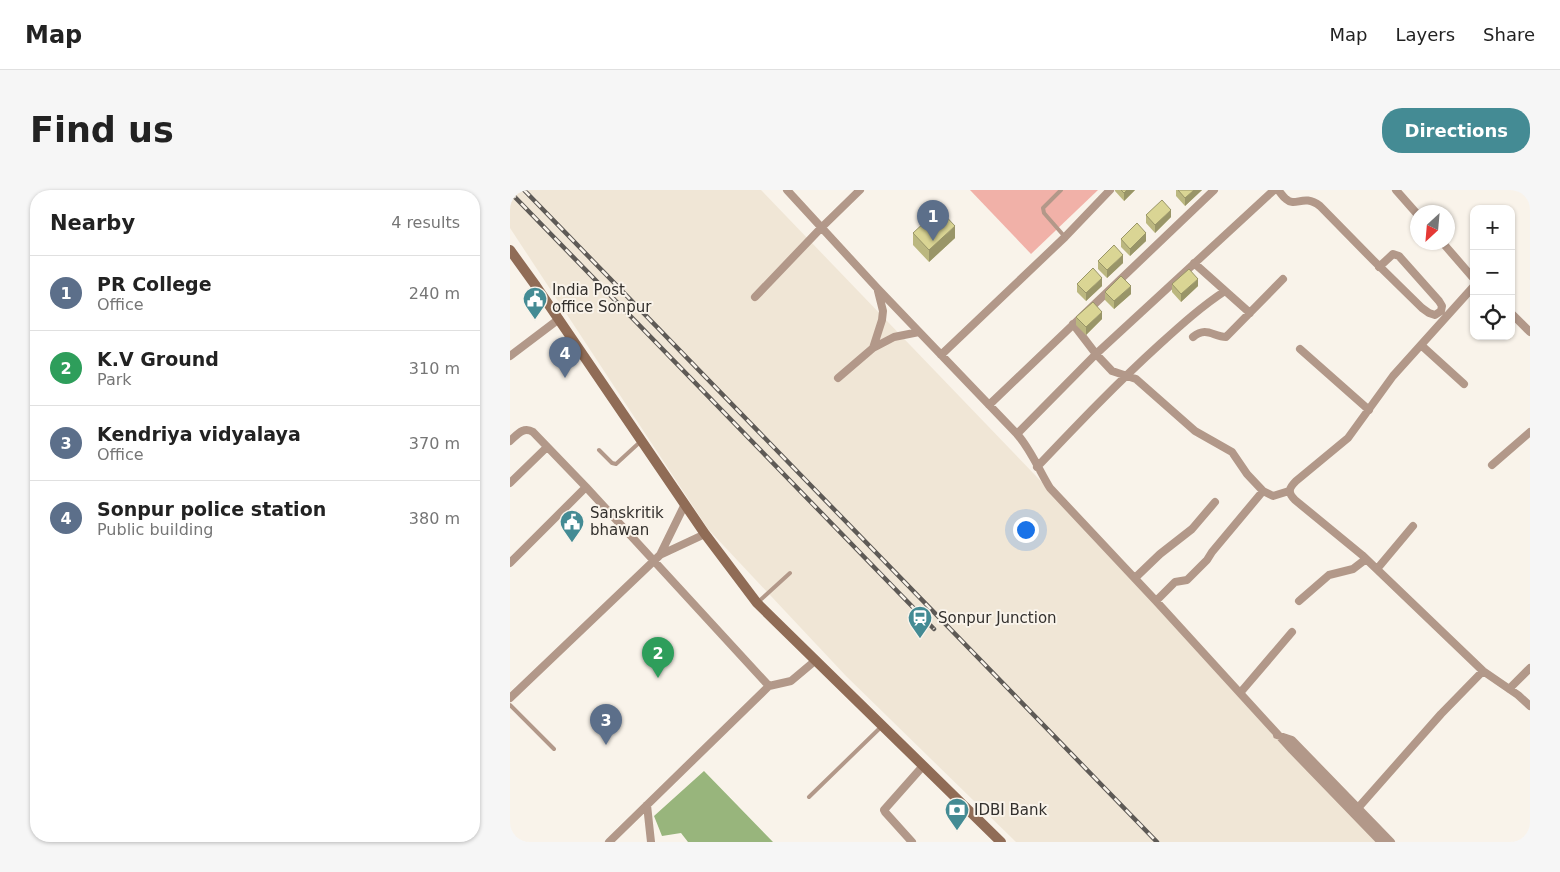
<!DOCTYPE html>
<meta charset="utf-8">
<style>
:root{--surface:#fff;--page:#f6f6f6;--text:#222;--muted:#767676;--line:#e0e0e0;--accent:#448b94}
body{margin:0;font-family:"DejaVu Sans",sans-serif;background:var(--page);color:var(--text)}
.controls{position:absolute;right:15px;top:15px;display:grid;overflow:hidden;border-radius:10px;box-shadow:0 1px 4px #0004}
.controls button{width:45px;height:45px;display:grid;place-items:center;padding:0;border:0;border-bottom:1px solid var(--line);background:var(--surface);color:var(--text);font:25px sans-serif}
.compass{position:absolute;left:900px;top:15px;width:45px;height:45px;border-radius:50%;background:var(--surface);box-shadow:0 1px 4px #0004;rotate:206deg}
.you{position:absolute;left:515px;top:339px;width:18px;height:18px;margin:-12px;border:4px solid #fff;border-radius:50%;background:#1a73e8;box-shadow:0 0 0 8px #1a73e833}
.badge{display:grid;place-items:center;width:32px;height:32px;border-radius:50%;background:var(--accent);color:#fff;font-size:16px;font-weight:700}
.pin{position:absolute;translate:-50% -41px;filter:drop-shadow(0 1px 2px #0008)}
.pin::after{content:'';position:absolute;top:26px;width:18px;height:15px;background:inherit;clip-path:polygon(0 0,100% 0,50% 100%)}
.list{margin:0;padding:0;list-style:none}
h2{display:flex;justify-content:space-between;align-items:center;height:65px;margin:0;padding:0 20px;font-size:21px}
h2 small{font-size:16px;font-weight:400;color:var(--muted)}
.list li{display:grid;grid-template-columns:32px 1fr auto;gap:15px;align-items:center;box-sizing:border-box;height:75px;padding:0 20px;border-top:1px solid var(--line)}
.list b{display:block;font-size:19px;white-space:nowrap}
.list p{margin:0;font-size:16px;white-space:nowrap;color:var(--muted)}
.list em{font-size:16px;font-style:normal;color:var(--muted)}
.icon{flex:none;width:28px;height:28px;fill:none;stroke:currentColor;stroke-width:2;stroke-linecap:round;stroke-linejoin:round}
.map{position:relative;flex:none;width:1020px;height:652px;overflow:hidden;border-radius:20px}
header{display:flex;align-items:center;gap:30px;box-sizing:border-box;height:70px;padding:0 25px;background:var(--surface);border-bottom:1px solid var(--line)}
header strong{font-size:24px}
nav{display:flex;gap:28px;margin-inline-start:auto;font-size:18px}
.intro{display:flex;align-items:center;justify-content:space-between;box-sizing:border-box;height:120px;padding:0 30px}
h1{margin:0;font-size:35px}
.button{padding:12px 22px;border-radius:20px;background:var(--accent);color:#fff;font-size:18px;font-weight:700}
main{display:flex;gap:30px;padding:0 30px}
aside{flex:1;background:var(--surface);border-radius:20px;box-shadow:0 1px 4px #0004}
.map>svg:first-child{display:block}
.built{fill:#f0e6d6}
.green{fill:#f1b1a8}
.water{fill:#98b57c}
.lines{fill:none;stroke-linecap:round;stroke-linejoin:round}
.service{stroke:#b29889;stroke-width:4}
.minor{stroke:#b29889;stroke-width:8}
.secondary{stroke:#906c56;stroke-width:10}
.rail-casing{stroke:#5e5a56;stroke-width:4.5}
.rail{stroke:#f9f3ea;stroke-width:2.5;stroke-dasharray:8;stroke-linecap:butt}
.wall{fill:#bbb77f}
.shaded-wall{fill:#999568}
.building{fill:#dad594;stroke:#999568}
.labels{text-anchor:middle;stroke-width:4;stroke-linejoin:round;paint-order:stroke}
.poi-label{font-size:15px;fill:#33302d;stroke:#f9f3ea;text-anchor:start}
</style>
<header>
<strong>Map</strong>
<nav><a>Map</a><a>Layers</a><a>Share</a></nav>
</header>
<div class="intro"><h1>Find us</h1><a class="button">Directions</a></div>
<main>
<aside>
<h2>Nearby<small>4 results</small></h2>
<ul class="list">
<li><span class="badge" style="background:#5c6f8a">1</span><div><b>PR College</b><p>Office</p></div><em>240 m</em></li>
<li><span class="badge" style="background:#2e9e5b">2</span><div><b>K.V Ground</b><p>Park</p></div><em>310 m</em></li>
<li><span class="badge" style="background:#5c6f8a">3</span><div><b>Kendriya vidyalaya</b><p>Office</p></div><em>370 m</em></li>
<li><span class="badge" style="background:#5c6f8a">4</span><div><b>Sonpur police station</b><p>Public building</p></div><em>380 m</em></li>
</ul>
</aside>
<div class="map">
<svg width="1020" height="652" viewBox="0 0 1020 652">
<rect width="100%" height="100%" fill="#f9f3ea"/>
<!-- built -->
<path class="built" d="M 0,0 L 251,0 L 526,286 L 874,652 L 506,652 L 336,486 L 198,339 L 0,38 Z"/>
<!-- green -->
<path class="green" d="M 460,0 L 588,0 L 521,64 Z"/>
<!-- water -->
<path class="water" d="M 194,581 L 263,652 L 178,652 L 171,643 L 152,646 L 144,626 Z"/>
<g class="lines">
<!-- service -->
<path class="service" d="M 551,0 L 533,18 L 534,23 L 555,47
M 89,260 L 102,273 L 106,274 L 130,252
M 247,413 L 280,383
M 0,515 L 44,559
M 299,607 L 371,537"/>
<!-- minor -->
<path class="minor" d="M 277,0 L 368,99 L 507,244 C 521,260 529,280 540,298 L 646,411 L 782,560 L 871,652
M 768,0 C 771,3 773,7 776,9 C 786,18 793,3 810,16 L 863,70 L 912,118 L 919,123 L 925,125 L 931,121 L 932,116 L 929,111 L 889,66 L 883,64 L 869,77
M 886,0 L 908,25
M 932,52 L 964,89
M 684,73 L 740,123
M 964,96 L 883,186 L 838,248 L 786,291 C 779,298 777,302 785,310 L 852,365 L 973,481 L 1008,505 L 1020,516
M 245,107 L 311,38 L 350,0
M 1001,123 L 1020,142
M 563,134 L 586,164 L 602,181 L 626,189 L 685,241 L 722,262 L 737,284 L 753,301 L 763,306 L 779,301
M 683,147 C 697,136 703,147 716,147 L 773,89
M 911,155 L 954,194
M 363,158 L 384,147 L 409,142
M 790,159 L 859,220
M 431,165 L 555,47 L 600,0
M 0,166 L 49,129
M 328,188 L 363,158 L 372,130 L 373,121 L 368,101
M 479,215 L 704,0
M 507,244 L 586,164 L 764,0
M 0,251 C 7,245 13,236 23,242 L 76,297 L 259,496
M 982,275 L 1020,242
M 527,277 C 567,235 607,193 650,154 C 671,135 692,116 715,101
M 0,293 L 37,257
M 150,365 L 175,314
M 0,373 L 76,297
M 867,379 L 903,336
M 625,388 L 650,364 L 682,339 L 705,312
M 646,411 L 665,392 L 677,390 L 697,370 L 702,362 L 753,301
M 789,411 L 819,385 L 843,379 L 856,369
M 999,499 L 1020,478
M 730,503 L 782,442
M 0,508 L 150,365 L 195,344
M 767,545 L 782,550 L 881,652
M 137,615 L 141,652
M 848,618 L 931,524 L 973,481
M 99,652 L 259,496 L 281,491 L 306,470
M 402,652 L 375,622 L 374,620 L 413,576"/>
<!-- secondary -->
<path class="secondary" d="M 0,60 L 26,96 L 195,344 L 247,413 L 491,652"/>
<defs>
<path id="rail" d="M 14,0 L 647,652
M 0,2 L 424,439"/>
</defs>
<!-- rail casing -->
<use href="#rail" class="rail-casing"/>
<!-- rail -->
<use href="#rail" class="rail"/>
</g>
<!-- wall -->
<path class="wall" d="M 605,0 L 625,0 L 614,11 L 605,1 Z
M 666,0 L 692,0 L 675,16 L 666,6 Z
M 636,25 L 661,27 L 645,43 L 636,33 Z
M 403,43 L 445,48 L 419,72 L 403,55 Z
M 611,49 L 636,51 L 620,66 L 611,57 Z
M 588,71 L 613,73 L 597,88 L 588,79 Z
M 567,94 L 592,96 L 576,111 L 567,102 Z
M 662,94 L 688,96 L 671,112 L 662,102 Z
M 595,102 L 621,104 L 604,119 L 595,110 Z
M 566,127 L 592,129 L 576,145 L 566,135 Z"/>
<!-- shaded-wall -->
<path class="shaded-wall" d="M 617,0 L 625,0 L 614,11 L 614,3 Z
M 684,0 L 692,0 L 675,16 L 675,8 Z
M 661,20 L 661,27 L 645,43 L 645,35 Z
M 445,36 L 445,48 L 419,72 L 419,60 Z
M 636,43 L 636,51 L 620,66 L 620,59 Z
M 613,65 L 613,73 L 597,88 L 597,80 Z
M 592,88 L 592,96 L 576,111 L 576,103 Z
M 688,89 L 688,96 L 671,112 L 671,104 Z
M 621,96 L 621,104 L 604,119 L 604,111 Z
M 592,122 L 592,129 L 576,145 L 576,137 Z"/>
<!-- building -->
<path class="building" d="M 611,0 L 617,0 L 614,3 Z
M 668,0 L 684,0 L 675,8 Z
M 652,10 L 661,20 L 645,35 L 636,25 Z
M 429,19 L 445,36 L 419,60 L 403,43 Z
M 627,33 L 636,43 L 620,59 L 611,49 Z
M 604,55 L 613,65 L 597,80 L 588,71 Z
M 583,78 L 592,88 L 576,103 L 567,94 Z
M 679,79 L 688,89 L 671,104 L 662,94 Z
M 611,86 L 621,96 L 604,111 L 595,102 Z
M 583,112 L 592,122 L 576,137 L 566,127 Z"/>
<!-- icons -->
<defs>
<symbol id="civic-pin" viewBox="-11 -11 22 30"><path d="M0 17L-7.5 6A9.5 9.5 0 1 1 7.5 6Z" fill="#448b94" stroke="#f9f3ea"/><path d="M-.6-6.5H3V-4.5H.6V-3L4-1V1h2V6H-6V1h2V-1L-.6-3ZM-1.2 2.5V6h2.4V2.5Z" fill="#fff"/></symbol>
<symbol id="station-pin" viewBox="-11 -11 22 30"><path d="M0 17L-7.5 6A9.5 9.5 0 1 1 7.5 6Z" fill="#448b94" stroke="#f9f3ea"/><path d="M-3-6H3Q5-6 5-4V2Q5 4 3 4L4.5 6H3L1.5 4h-3L-3 6H-4.5L-3 4Q-5 4-5 2V-4Q-5-6-3-6ZM-3.5-4v3h7v-3ZM-3.5 1v1.5H-2V1ZM2 1v1.5H3.5V1Z" fill="#fff"/></symbol>
<symbol id="bank-pin" viewBox="-11 -11 22 30"><path d="M0 17L-7.5 6A9.5 9.5 0 1 1 7.5 6Z" fill="#448b94" stroke="#f9f3ea"/><path d="M-6-4H6V4H-6ZM0-2.3a2.3 2.3 0 1 0 0 4.6a2.3 2.3 0 1 0 0-4.6Z" fill="#fff"/></symbol>
</defs>
<g fill-rule="evenodd">
<use href="#civic-pin" x="11" y="95" width="28" height="38"/>
<use href="#civic-pin" x="48" y="318" width="28" height="38"/>
<use href="#station-pin" x="396" y="414" width="28" height="38"/>
<use href="#bank-pin" x="433" y="606" width="28" height="38"/>
</g>
<g class="labels">
<!-- poi labels -->
<g class="poi-label">
<text x="42" y="105">India Post<tspan x="42" dy="17">office Sonpur</tspan></text>
<text x="80" y="328">Sanskritik<tspan x="80" dy="17">bhawan</tspan></text>
<text x="428" y="433">Sonpur Junction</text>
<text x="464" y="625">IDBI Bank</text>
</g>
</g>
</svg>
<div class="controls">
<button>+</button>
<button>−</button>
<button><svg class="icon" aria-label="locate" viewBox="0 0 24 24"><circle cx="12" cy="12" r="6"/><path d="M12 2v4M12 18v4M2 12h4M18 12h4"/></svg></button>
</div>
<svg class="compass" viewBox="-18 -18 36 36"><path d="M0-13l5 13h-10z" fill="#e53935"/><path d="M0 13l5-13h-10z" fill="#767676"/></svg>
<div class="you"></div>
<div class="pin badge" style="left:423px;top:51px;background:#5c6f8a">1</div>
<div class="pin badge" style="left:148px;top:488px;background:#2e9e5b">2</div>
<div class="pin badge" style="left:96px;top:555px;background:#5c6f8a">3</div>
<div class="pin badge" style="left:55px;top:188px;background:#5c6f8a">4</div>
</div>
</main>
